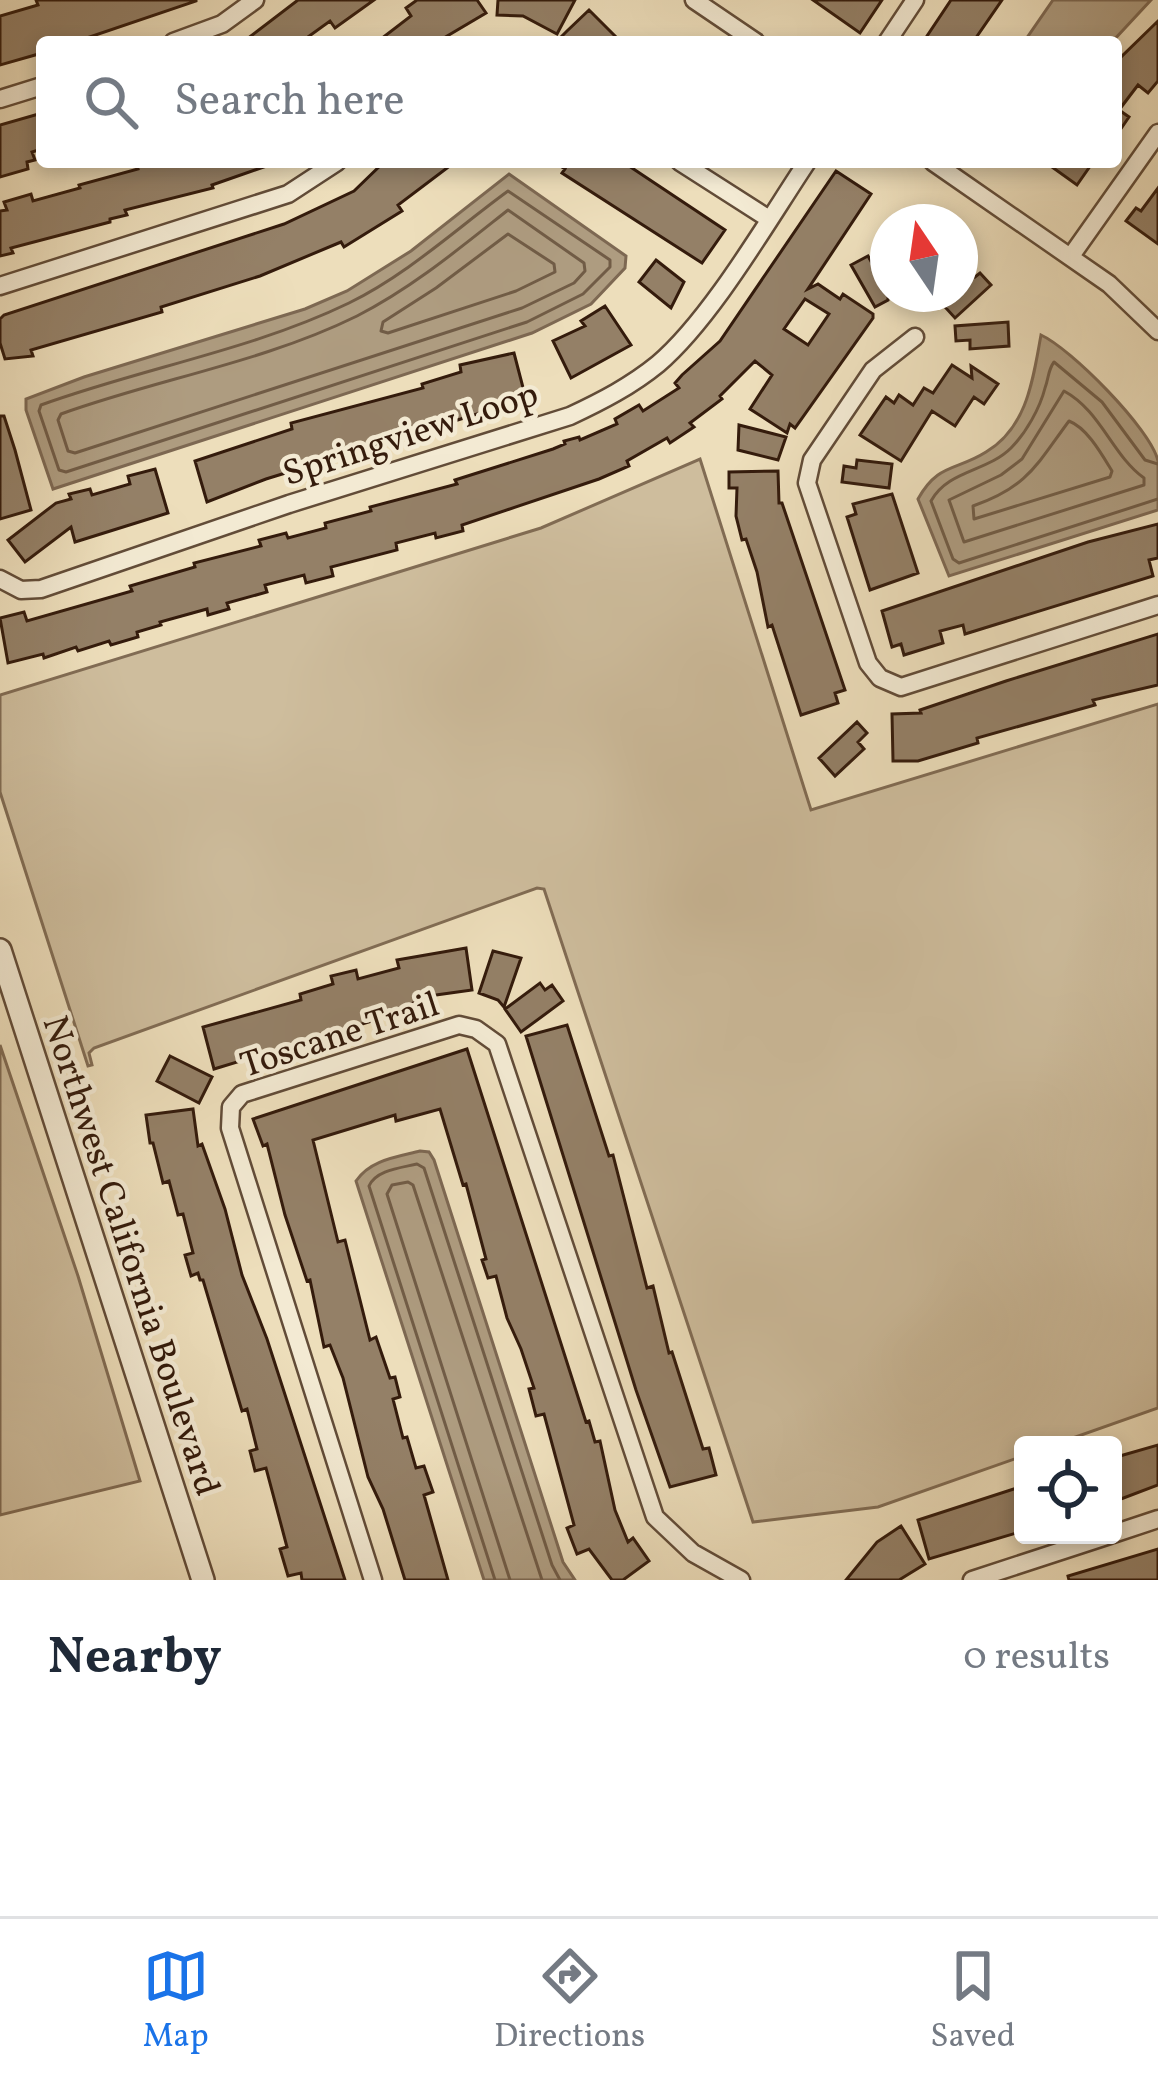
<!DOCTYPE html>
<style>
:root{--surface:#fff;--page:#f6f6f7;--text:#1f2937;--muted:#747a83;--line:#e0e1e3;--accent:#1a73e8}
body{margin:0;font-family:Vollkorn,serif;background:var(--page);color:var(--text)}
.controls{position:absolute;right:36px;bottom:36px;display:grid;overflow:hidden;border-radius:12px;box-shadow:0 6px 18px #0003}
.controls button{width:108px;height:108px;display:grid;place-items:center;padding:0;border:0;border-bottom:3px solid var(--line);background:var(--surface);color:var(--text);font:60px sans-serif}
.compass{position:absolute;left:870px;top:204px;width:108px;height:108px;border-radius:50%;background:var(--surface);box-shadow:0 6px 18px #0003;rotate:347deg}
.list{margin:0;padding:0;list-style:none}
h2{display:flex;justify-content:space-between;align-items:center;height:156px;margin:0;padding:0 48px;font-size:51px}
h2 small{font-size:39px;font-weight:400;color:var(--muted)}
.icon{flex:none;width:66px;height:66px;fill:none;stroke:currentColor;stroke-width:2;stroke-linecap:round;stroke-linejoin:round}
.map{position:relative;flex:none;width:1158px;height:1580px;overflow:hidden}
.search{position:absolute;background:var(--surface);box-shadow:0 6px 18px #0003;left:36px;right:36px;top:36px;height:132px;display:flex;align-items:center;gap:30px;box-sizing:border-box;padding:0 42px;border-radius:12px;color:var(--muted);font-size:45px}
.sheet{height:336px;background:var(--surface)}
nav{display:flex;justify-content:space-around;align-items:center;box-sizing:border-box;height:168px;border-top:3px solid var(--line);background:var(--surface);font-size:33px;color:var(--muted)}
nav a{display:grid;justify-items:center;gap:6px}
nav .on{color:var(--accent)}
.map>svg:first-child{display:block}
.green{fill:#cebd9d;stroke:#816c54;stroke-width:3}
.water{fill:#ae9c80;stroke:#7d6852;stroke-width:3}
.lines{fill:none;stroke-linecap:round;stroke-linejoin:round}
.shore{stroke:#715c46;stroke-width:3}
.building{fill:#948067;stroke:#341b0c;stroke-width:3;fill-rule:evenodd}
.minor-casing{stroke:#624c38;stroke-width:21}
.tertiary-casing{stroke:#624c38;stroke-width:26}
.minor{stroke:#f3ead3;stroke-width:16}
.tertiary{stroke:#f3ead3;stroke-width:21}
.labels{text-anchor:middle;stroke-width:9;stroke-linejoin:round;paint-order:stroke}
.street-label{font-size:36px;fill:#341b0c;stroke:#f3ead3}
</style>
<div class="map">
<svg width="1158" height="1580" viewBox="0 0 1158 1580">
<rect width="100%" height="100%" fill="#eddebb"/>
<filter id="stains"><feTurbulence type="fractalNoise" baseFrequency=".00167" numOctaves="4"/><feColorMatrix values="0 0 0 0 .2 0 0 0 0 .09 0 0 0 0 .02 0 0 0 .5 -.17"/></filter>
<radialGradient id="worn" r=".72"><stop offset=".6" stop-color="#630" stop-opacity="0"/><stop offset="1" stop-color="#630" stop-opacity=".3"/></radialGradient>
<!-- green -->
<path class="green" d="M 700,459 L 811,810 L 1158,704 L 1158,1408 L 1053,1445 L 1023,1445 L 1023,1456 L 878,1507 L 753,1522 L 544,889 L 537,888 L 94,1048 L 89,1053 L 92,1065 L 88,1066 L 0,792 L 0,695 L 541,528 Z
M 0,1045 L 78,1276 L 140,1481 L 0,1515 Z"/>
<!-- water -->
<path class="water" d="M 1053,0 L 1151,0 L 1112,42 L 1024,42 Z
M 509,174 L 626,256 L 625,268 L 591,304 L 532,333 L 53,489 L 26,410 L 26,399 L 84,377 L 305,309 L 347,291 L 411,251 Z
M 1041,335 C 1070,348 1151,429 1158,461 C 1158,476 1158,495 1158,510 L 949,576 L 918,499 C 938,463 956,471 986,452 C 1028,427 1033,378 1041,335 Z
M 420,1151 L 429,1152 L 434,1160 L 563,1562 L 575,1580 L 484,1580 L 356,1181 C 370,1160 396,1157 420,1151 Z"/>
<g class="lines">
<!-- shore -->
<path class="shore" d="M 508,191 L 610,260 L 610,267 L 583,294 L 527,322 L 66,472 L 59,470 L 39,411 L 41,405 C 143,368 252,350 349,303 C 408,274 456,229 508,191 Z
M 508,210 L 584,263 L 585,271 L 574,283 L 522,308 L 75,453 L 68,451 L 58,420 L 61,414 C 158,379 264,362 357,316 C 412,288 460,248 508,210 Z
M 508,234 L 554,264 L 555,272 L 516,291 L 388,333 L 381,331 L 383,322 L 436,288 Z
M 1064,391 C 1101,411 1112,455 1144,478 L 1144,485 L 964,542 L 949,500 L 1001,475 L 1022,459 Z
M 1069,421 C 1087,428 1101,453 1112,471 L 1110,477 L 974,519 L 973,506 C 1028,487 1037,464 1069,421 Z
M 1158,464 L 1145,460 L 1102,402 L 1054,362 C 1048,370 1049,377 1045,388 C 1040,408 1026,433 1011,448 C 987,472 948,470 931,501 L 953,559 L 959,563 L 1158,499
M 495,1580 L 369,1186 C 376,1170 400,1168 417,1164 L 424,1168 L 552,1565 L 560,1580
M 510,1580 L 387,1194 L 392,1185 L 408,1182 L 413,1185 L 542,1580"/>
</g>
<!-- building -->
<path class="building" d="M 36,0 L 196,0 L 196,1 L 75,42 L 42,42 L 42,53 L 0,65 L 0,16 L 38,5 Z
M 298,0 L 374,0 L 335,28 L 330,21 L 301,42 L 243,42 Z
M 417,0 L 477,0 L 486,13 L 437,42 L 377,42 L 411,16 L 406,8 Z
M 498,0 L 575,0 L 557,34 L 523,16 L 497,15 Z
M 813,0 L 882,0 L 860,33 Z
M 951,0 L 1002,0 L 973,42 L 923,42 Z
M 589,10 L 621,42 L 556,42 L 567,31 Z
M 1158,21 L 1158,81 L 1148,93 L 1138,85 L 1119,110 L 1129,117 L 1116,136 L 1116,62 Z
M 42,113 L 42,149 L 32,152 L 35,160 L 27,162 L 28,169 L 0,177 L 0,125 Z
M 136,162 L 278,162 L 212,185 L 213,188 L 125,210 L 127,215 L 110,219 L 110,222 L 11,248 L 13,253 L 0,256 L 0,211 L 7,210 L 4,202 L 31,194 L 33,201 L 80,188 L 79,185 L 138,169 Z
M 384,162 L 455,162 L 398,205 L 402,211 L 344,247 L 341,242 L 260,276 L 161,307 L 162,312 L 31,350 L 33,356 L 5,359 L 0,343 L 0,319 L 4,315 L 284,224 L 354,191 Z
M 554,162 L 623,162 L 725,230 L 702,263 L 562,173 L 565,169 Z
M 1045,162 L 1093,162 L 1077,185 Z
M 836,171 L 871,194 L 808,289 L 818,284 L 840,299 L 843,294 L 873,314 L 873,318 L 795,428 L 790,424 L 787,433 L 750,409 L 772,375 L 755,361 L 720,396 L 722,399 L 690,423 L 694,427 L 670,443 L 667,438 L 627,461 L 629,466 L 599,479 L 462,525 L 463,531 L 436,538 L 435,533 L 396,543 L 397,550 L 331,567 L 333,576 L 306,583 L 304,575 L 265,585 L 267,592 L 227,603 L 229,609 L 208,615 L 207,609 L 160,622 L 161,625 L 137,632 L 138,637 L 111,645 L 109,641 L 78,651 L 76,647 L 44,658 L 43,654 L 8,663 L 0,618 L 24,612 L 27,621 L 132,591 L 130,586 L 195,567 L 194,563 L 261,546 L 259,540 L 286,533 L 288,538 L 326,528 L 325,523 L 371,511 L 370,507 L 457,484 L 455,480 L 553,449 L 565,444 L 564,441 L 579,437 L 580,440 L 617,424 L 615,419 L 639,405 L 643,411 L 679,388 L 675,383 L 682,375 L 720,341 ZM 805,299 L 829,314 L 808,345 L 784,329 Z
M 1158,188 L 1158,244 L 1126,221 L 1136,208 L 1141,211 Z
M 868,256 L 873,265 L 879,262 L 888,279 L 888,300 L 875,307 L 851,265 Z
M 656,260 L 684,282 L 671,308 L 639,282 Z
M 970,272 L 975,277 L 980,273 L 991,285 L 955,318 L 945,307 L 960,294 L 960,280 Z
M 605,306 L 631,345 L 571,378 L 553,341 L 585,326 L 581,321 Z
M 1008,322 L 1009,346 L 970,349 L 970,340 L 956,341 L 955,326 Z
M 514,353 L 526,399 L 266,479 L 207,502 L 195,461 L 292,429 L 291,423 L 423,388 L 422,384 L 461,372 L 460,365 Z
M 952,365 L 972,378 L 971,366 L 998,384 L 984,404 L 974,397 L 955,426 L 932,411 L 901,461 L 860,435 L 886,397 L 894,403 L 899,395 L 913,405 L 924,388 L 933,393 Z
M 0,416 L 4,416 L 15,450 L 31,510 L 0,519 Z
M 739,425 L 786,437 L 778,460 L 738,450 Z
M 857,460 L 892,464 L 889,488 L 842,482 L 844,466 L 856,468 Z
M 155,469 L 168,513 L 75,542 L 71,527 L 25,562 L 8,540 L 56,503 L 71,499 L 69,494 L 90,489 L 92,495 L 130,484 L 128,476 Z
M 778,471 L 779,503 L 782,503 L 845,690 L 835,693 L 838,703 L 801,715 L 772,625 L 768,627 L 757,572 L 746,539 L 742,540 L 736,516 L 737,488 L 729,488 L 729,472 Z
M 892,494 L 918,573 L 870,590 L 847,517 L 856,514 L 853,504 Z
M 1158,524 L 1158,558 L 1149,560 L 1153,576 L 965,634 L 963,625 L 940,631 L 943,643 L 904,655 L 901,644 L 892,647 L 882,611 L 1088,542 Z
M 1158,634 L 1158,685 L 1093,700 L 1095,705 L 977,738 L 978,743 L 918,761 L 893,761 L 892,714 L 921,713 L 920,710 L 1006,681 Z
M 857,722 L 867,733 L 858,742 L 864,749 L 835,776 L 819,758 Z
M 466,948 L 472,990 L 436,995 L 371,1018 L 372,1021 L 214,1069 L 203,1027 L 301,1000 L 300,994 L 333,984 L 331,976 L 356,970 L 358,979 L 399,968 L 397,960 Z
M 493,951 L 521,958 L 504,1007 L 498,1000 L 479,993 Z
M 540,983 L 545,990 L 552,985 L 563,1001 L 521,1032 L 505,1009 Z
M 567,1025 L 609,1156 L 613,1155 L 647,1288 L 653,1286 L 669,1353 L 672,1352 L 703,1449 L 709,1448 L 716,1475 L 670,1487 L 636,1390 L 526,1036 Z
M 467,1049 L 586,1422 L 589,1421 L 595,1442 L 600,1441 L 615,1510 L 628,1542 L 633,1538 L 649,1561 L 623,1580 L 612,1580 L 589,1549 L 577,1554 L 567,1528 L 574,1525 L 544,1414 L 536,1416 L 529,1389 L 534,1388 L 521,1349 L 507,1318 L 496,1276 L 488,1278 L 482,1260 L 486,1259 L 466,1184 L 463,1185 L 440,1109 L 396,1121 L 395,1115 L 313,1140 L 338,1242 L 345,1240 L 370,1340 L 376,1337 L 390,1378 L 395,1377 L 400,1397 L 393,1399 L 403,1438 L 407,1437 L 416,1468 L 424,1466 L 433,1492 L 424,1495 L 448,1580 L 405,1580 L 383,1509 L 368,1477 L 343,1378 L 330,1345 L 324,1347 L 310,1280 L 307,1281 L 285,1215 L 267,1144 L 263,1146 L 253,1119 Z
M 170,1056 L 212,1077 L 199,1103 L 157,1081 Z
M 193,1109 L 198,1146 L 202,1144 L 225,1209 L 242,1275 L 267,1339 L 345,1580 L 302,1580 L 301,1573 L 288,1576 L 280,1549 L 287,1547 L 266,1468 L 255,1471 L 250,1451 L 257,1449 L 247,1409 L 242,1411 L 203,1280 L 200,1280 L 198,1273 L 191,1276 L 185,1255 L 193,1253 L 183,1214 L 178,1215 L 169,1181 L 163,1183 L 153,1143 L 150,1143 L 146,1115 Z
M 1158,1445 L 1158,1485 L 1113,1502 L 1113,1458 Z
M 1023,1486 L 1023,1531 L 929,1559 L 918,1520 Z
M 901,1526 L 925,1564 L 899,1580 L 846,1580 L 877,1542 Z
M 1158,1549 L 1158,1580 L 1069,1580 L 1068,1576 Z"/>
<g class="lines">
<defs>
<path id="minor" d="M 694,0 L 756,42
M 173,42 L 222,24 L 255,0
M 887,42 L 915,0
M 0,99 L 42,86
M 680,162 L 769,219
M 933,162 L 1109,284 L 1158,331
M 1071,256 L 1158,133
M 0,286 L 288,194 L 337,162
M 915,337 L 873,370 L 812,460 L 807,483 L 868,663 L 880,678 L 901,687 L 1158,605
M 0,579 L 21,590 L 41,589 L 289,504 L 570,416 C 602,401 631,386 658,364 C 711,319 767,222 807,162
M 1113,1534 L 1158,1519
M 373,1580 L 230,1128 L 231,1107 L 242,1094 L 459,1025 L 476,1029 L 497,1044 L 655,1517 L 693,1553 L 741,1580
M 972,1580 L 1110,1535"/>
<path id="tertiary" d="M 0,950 L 203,1580"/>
</defs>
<!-- minor casing -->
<use href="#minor" class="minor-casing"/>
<!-- tertiary casing -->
<use href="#tertiary" class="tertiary-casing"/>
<!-- minor -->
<use href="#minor" class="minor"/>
<!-- tertiary -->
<use href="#tertiary" class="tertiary"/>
</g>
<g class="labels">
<!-- street labels -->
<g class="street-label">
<text transform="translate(410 432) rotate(-18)" y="13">Springview Loop</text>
<text transform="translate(339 1033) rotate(-18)" y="13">Toscane Trail</text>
<text transform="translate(133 1255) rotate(72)" y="13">Northwest California Boulevard</text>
</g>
</g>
<rect width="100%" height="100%" filter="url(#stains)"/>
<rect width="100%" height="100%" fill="url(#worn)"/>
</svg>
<div class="controls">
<button><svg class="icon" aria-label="locate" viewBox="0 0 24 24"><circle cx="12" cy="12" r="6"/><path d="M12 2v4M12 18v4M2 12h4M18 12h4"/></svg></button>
</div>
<svg class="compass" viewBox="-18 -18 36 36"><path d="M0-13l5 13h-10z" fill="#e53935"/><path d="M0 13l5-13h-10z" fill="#747a83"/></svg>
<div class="search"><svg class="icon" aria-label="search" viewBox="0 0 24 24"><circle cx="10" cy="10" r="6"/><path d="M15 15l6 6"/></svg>Search here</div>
</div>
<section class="sheet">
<h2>Nearby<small>0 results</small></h2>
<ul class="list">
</ul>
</section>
<nav>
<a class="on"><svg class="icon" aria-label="map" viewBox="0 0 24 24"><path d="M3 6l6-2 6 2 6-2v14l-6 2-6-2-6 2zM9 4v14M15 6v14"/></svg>Map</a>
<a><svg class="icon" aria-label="directions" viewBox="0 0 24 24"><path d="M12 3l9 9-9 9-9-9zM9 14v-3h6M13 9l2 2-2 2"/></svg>Directions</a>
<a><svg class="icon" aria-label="saved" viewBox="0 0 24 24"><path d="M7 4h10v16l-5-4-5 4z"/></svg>Saved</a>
</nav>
